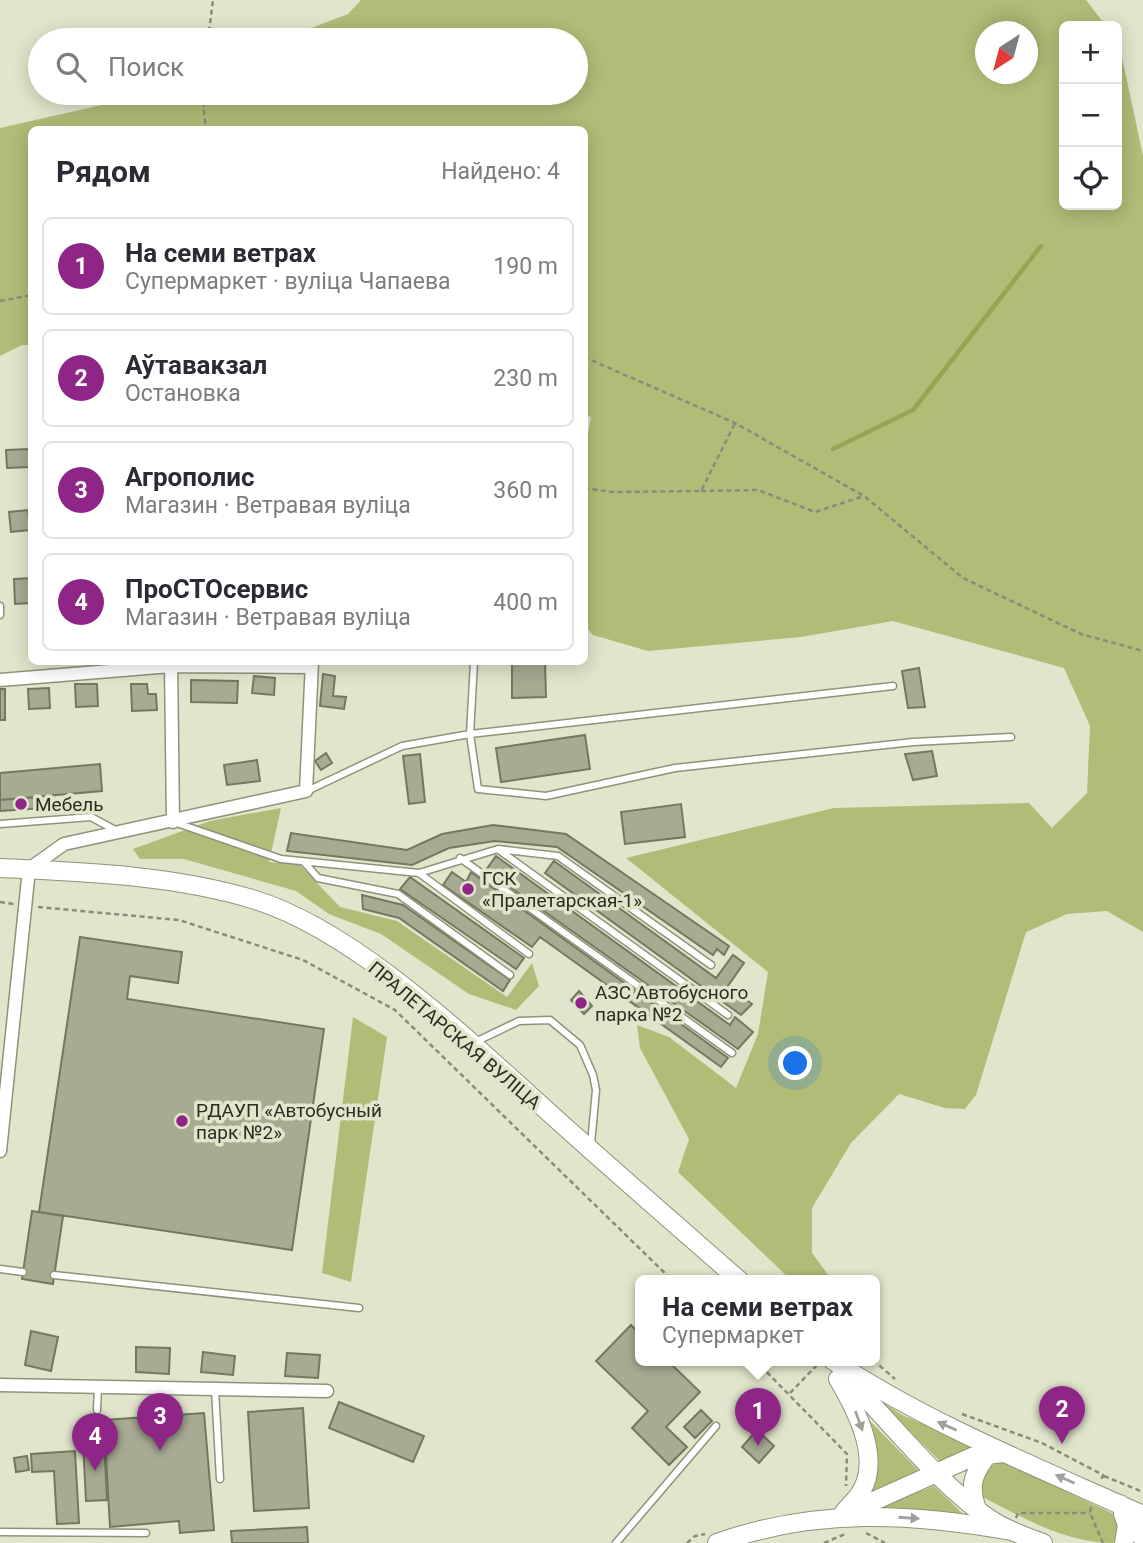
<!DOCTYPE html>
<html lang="ru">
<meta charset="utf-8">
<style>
:root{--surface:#fff;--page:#f2f2f3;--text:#2b2b33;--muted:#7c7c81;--line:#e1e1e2;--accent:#902588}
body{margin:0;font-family:Roboto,sans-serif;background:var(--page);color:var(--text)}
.controls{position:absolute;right:21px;top:21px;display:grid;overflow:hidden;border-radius:10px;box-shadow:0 4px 18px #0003}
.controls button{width:63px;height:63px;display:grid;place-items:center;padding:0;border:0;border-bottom:2px solid var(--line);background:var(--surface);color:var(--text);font:35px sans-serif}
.compass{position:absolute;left:975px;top:21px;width:63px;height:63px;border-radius:50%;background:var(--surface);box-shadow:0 4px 18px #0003;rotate:216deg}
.you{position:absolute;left:796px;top:1064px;width:24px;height:24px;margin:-18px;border:5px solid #fff;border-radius:50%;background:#1a73e8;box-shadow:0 0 0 10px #1a73e833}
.badge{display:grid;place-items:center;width:46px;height:46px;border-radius:50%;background:var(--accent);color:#fff;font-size:23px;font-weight:700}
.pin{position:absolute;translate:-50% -58px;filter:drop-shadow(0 2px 4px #0008)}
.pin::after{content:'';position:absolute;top:37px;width:24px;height:21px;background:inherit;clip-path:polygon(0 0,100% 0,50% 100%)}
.popup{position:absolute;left:635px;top:1275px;width:245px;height:91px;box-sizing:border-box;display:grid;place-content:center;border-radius:10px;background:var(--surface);filter:drop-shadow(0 2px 5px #0005);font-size:23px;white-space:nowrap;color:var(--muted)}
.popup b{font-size:26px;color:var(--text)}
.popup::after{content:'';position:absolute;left:50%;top:100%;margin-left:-14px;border:14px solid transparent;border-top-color:var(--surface)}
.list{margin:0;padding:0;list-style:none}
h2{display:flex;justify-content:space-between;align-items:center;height:91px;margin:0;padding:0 28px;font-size:30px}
h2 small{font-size:23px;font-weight:400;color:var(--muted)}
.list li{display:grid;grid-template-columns:46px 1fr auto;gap:21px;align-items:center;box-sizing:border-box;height:98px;margin:0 14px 14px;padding:0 14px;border:2px solid var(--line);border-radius:10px}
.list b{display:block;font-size:26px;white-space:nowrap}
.list p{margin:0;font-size:23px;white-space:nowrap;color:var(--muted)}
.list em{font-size:23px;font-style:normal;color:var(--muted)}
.icon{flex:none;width:38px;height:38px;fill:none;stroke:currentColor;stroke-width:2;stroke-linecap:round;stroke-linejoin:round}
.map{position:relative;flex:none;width:1143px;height:1543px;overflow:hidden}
.search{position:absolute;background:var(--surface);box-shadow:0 4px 18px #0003;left:28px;top:28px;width:560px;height:77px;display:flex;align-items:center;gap:18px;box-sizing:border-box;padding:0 24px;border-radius:38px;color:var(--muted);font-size:26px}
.panel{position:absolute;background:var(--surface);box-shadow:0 4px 18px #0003;left:28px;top:126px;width:560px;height:539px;border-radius:10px}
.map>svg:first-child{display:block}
.green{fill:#b1bc77;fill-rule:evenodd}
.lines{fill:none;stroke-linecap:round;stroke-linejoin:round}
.stream{stroke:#98a452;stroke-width:4.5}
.building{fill:#a7ab92;stroke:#747860;stroke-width:2}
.lane-casing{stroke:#8f937b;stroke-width:9}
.street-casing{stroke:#8f937b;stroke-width:15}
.secondary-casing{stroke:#8f937b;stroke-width:20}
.path{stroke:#888c7a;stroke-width:2.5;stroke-dasharray:5 3.5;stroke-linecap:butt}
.lane{stroke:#fff;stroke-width:6}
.street{stroke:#fff;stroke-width:12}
.secondary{stroke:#fff;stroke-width:18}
.oneway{fill:#a0a19c}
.poi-dot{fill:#902588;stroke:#e0e5cb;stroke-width:2.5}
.labels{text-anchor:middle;stroke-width:7;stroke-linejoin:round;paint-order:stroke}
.poi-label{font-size:19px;fill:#2c2e24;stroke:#e0e5cb;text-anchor:start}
.street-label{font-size:19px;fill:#2c2e24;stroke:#e0e5cb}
</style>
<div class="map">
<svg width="1143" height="1543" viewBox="0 0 1143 1543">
<rect width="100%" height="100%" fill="#e0e5cb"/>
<!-- green -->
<path class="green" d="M 361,0 L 1086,0 L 1106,26 L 1064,26 L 1064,205 L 1117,205 L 1117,40 L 1119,43 L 1143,156 L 1143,932 L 1107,911 L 1067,914 L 1026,932 L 976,1095 L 965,1109 L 945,1108 L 899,1094 L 851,1143 L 812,1208 L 812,1253 L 832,1280 L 791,1280 L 678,1172 L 689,1139 L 640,1048 L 637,1025 L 669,1037 L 736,1088 L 758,1034 L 768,972 L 626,858 L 834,808 L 1029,803 L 1052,828 L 1087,793 L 1090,726 L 1064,668 L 893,621 L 801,637 L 648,651 L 593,635 L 584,625 L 584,452 L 591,417 L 584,415 L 584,130 L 32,130 L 31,345 L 22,345 L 0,356 L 0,128 L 124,100 L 143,93 L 576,93 L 576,40 L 280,40 L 348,14 ZM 986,32 L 1028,32 L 1028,74 L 986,74 Z
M 281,808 L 269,862 L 300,865 L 340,907 L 397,921 L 507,997 L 532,963 L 539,986 L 516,1010 L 469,994 L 381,934 L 329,914 L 296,891 L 184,859 L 140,859 L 133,849 L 210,821 Z
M 353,1017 L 387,1037 L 351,1282 L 322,1273 Z
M 873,1396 L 902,1415 L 977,1447 L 940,1461 Z
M 866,1417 L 919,1471 L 870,1492 Z
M 1003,1462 L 1114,1514 L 1119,1521 L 1118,1539 L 1113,1543 C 1066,1543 1023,1518 983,1497 L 979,1491 L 988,1466 Z
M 934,1486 L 963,1514 L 876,1508 Z"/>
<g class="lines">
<!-- stream -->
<path class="stream" d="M 833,449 L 913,410 L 1041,246"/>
</g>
<!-- building -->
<path class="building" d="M 29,449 L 30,467 L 7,468 L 6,450 Z
M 28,510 L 30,530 L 11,532 L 9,512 Z
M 32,578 L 32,603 L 15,604 L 14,579 Z
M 512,662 L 545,662 L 546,697 L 512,698 Z
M 919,668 L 925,707 L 908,708 L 902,671 Z
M 323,674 L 335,676 L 333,696 L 346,697 L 344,709 L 320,706 Z
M 254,676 L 275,678 L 274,695 L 252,693 Z
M 191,680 L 238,681 L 237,703 L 191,702 Z
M 75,684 L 97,684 L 98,706 L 76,707 Z
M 131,684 L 147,684 L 148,694 L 156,694 L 157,710 L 132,711 Z
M 49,688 L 50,708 L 29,709 L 28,689 Z
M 0,689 L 5,689 L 5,720 L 0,720 Z
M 585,735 L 590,769 L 501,782 L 496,748 Z
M 932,751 L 937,776 L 913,780 L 905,754 Z
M 326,753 L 332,763 L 321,770 L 315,761 Z
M 420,754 L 425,802 L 409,804 L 403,756 Z
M 257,760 L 260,781 L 227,785 L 224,765 Z
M 100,764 L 102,791 L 0,800 L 0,773 Z
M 41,797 L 43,808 L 0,811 L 0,800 Z
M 681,804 L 685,837 L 625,844 L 621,812 Z
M 493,825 L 566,834 L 729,946 L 724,955 L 717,949 L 713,955 L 557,847 L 495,841 L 449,848 L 412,865 L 287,851 L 291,833 L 407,850 L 442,834 Z
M 496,856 L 730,1025 L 735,1017 L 753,1032 L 738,1049 L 486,870 Z
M 554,861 L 716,978 L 733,955 L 744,963 L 728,986 L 752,1004 L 741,1015 L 545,873 Z
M 452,872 L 466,882 L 471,872 L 728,1058 L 721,1067 L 540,937 L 532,947 L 443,885 Z
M 410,877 L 524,958 L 516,969 L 400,889 Z
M 362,895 L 403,905 L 510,980 L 503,991 L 399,918 L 363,909 Z
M 80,937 L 182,952 L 178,983 L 130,976 L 127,999 L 324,1029 L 292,1250 L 39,1212 Z
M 579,991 L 592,1006 L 584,1014 L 571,1000 Z
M 32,1211 L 63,1216 L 53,1284 L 22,1279 Z
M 631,1325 L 641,1335 L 641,1360 L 667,1360 L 700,1392 L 666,1427 L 687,1447 L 669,1465 L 632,1428 L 648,1411 L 596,1361 Z
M 31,1331 L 58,1337 L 51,1371 L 25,1365 Z
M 136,1347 L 170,1348 L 169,1374 L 136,1372 Z
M 203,1352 L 235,1356 L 233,1375 L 201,1372 Z
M 287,1353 L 320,1355 L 318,1378 L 285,1376 Z
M 339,1402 L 424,1436 L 413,1462 L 329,1428 Z
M 763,1407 L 774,1414 L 763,1431 L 752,1424 Z
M 303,1408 L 309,1508 L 254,1511 L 248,1412 Z
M 701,1410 L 712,1421 L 695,1438 L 684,1427 Z
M 204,1413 L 214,1530 L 180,1533 L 179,1521 L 110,1527 L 104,1420 Z
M 757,1430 L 774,1446 L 759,1463 L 742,1447 Z
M 104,1441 L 107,1500 L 86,1501 L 83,1442 Z
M 75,1451 L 79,1523 L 57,1524 L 54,1471 L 32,1472 L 31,1454 Z
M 27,1456 L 29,1470 L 16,1472 L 14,1458 Z
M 307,1527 L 308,1543 L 232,1543 L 231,1531 Z"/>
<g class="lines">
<defs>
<path id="lane" d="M 0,606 L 0,615
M 893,686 L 470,734 L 478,789 L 546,796 L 675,768 L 913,742 L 1011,737
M 307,791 L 402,746 L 470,734 L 474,662
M 174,822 L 281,859 L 419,873 L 498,849 L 558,856 L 711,965
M 0,824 L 91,817 L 117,831
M 499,850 L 728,1015
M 460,858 L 732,1053
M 304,862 L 318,878 L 398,894 L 510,975
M 419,873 L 529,954
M 473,1043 L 519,1021 L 550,1020 L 580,1045 L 593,1075 L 596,1090 L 591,1144
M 0,1269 L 23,1272
M 54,1275 L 359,1308
M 215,1389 L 220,1479
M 97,1410 L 98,1387
M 0,1532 L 146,1533
M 616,1543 L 716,1426"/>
<path id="street" d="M 171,662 L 173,822
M 0,680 L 171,666 L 312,667
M 0,1151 L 29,869 L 64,844 L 306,791 L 312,662
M 0,1385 L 327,1391"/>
<path id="secondary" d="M 0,868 C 84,872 171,875 252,899 C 353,929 466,1038 544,1108 C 608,1166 674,1223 739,1280
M 832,1360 C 929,1424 1037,1467 1143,1515
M 838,1379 C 855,1408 881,1456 862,1490 C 858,1498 850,1505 844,1512
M 849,1380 C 892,1424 943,1489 993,1521 C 1009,1531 1026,1537 1043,1543
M 1120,1504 L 1143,1539
M 976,1506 C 968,1484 975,1471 989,1453
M 847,1513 L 972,1457 L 1002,1453
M 1123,1514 L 1127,1525 L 1124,1543
M 717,1543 C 815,1508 911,1513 1011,1531"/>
</defs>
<!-- lane casing -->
<use href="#lane" class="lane-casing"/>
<!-- street casing -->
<use href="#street" class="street-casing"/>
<!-- secondary casing -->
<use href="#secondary" class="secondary-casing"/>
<!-- path -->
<path class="path" d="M 208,40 L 213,0
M 202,93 L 206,130
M 0,301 L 32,295
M 584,357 L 735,423 L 864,496 L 963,578 L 1081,634 L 1143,651
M 584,488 L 612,492 L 701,491 L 735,423
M 701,491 L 758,490 L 815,512 L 864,496
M 0,902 L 14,904
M 38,907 L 179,920 L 303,960 L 395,1010 L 672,1280
M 755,1360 L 847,1454 L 846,1486
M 873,1360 L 895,1379
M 790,1393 L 817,1365
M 962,1414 L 1042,1443 L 1103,1475 L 1101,1481
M 1104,1476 L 1143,1492
M 1091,1507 L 1090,1513 L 1103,1543
M 1016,1518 L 1018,1513 L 1090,1513
M 866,1533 L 885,1543
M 687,1543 L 695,1536 L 705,1534
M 824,1543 L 845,1534"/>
<!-- lane -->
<use href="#lane" class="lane"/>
<!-- street -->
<use href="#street" class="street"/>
<!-- secondary -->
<use href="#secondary" class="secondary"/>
</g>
<!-- one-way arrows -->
<defs><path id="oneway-solid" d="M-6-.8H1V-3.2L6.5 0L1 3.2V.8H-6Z" transform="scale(1.75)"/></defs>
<g class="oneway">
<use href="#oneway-solid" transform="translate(859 1421) rotate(70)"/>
<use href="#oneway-solid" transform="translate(947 1426) rotate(-156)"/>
<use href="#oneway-solid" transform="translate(1065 1479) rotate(-156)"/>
<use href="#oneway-solid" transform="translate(909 1518) rotate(4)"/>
</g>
<!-- markers -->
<g class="poi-dot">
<circle cx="21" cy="804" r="7"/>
<circle cx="468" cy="889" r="7"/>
<circle cx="581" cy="1003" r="7"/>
<circle cx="182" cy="1121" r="7"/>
</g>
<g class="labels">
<!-- poi labels -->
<g class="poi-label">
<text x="35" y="811">Мебель</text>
<text x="482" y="885">ГСК<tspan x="482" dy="22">«Пралетарская-1»</tspan></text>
<text x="595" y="999">АЗС Автобусного<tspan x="595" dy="22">парка №2</tspan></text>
<text x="196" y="1117">РДАУП «Автобусный<tspan x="196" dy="22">парк №2»</tspan></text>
</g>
<!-- street labels -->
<g class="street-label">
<text transform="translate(455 1035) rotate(40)" y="7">ПРАЛЕТАРСКАЯ ВУЛІЦА</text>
</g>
</g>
</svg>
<div class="controls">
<button>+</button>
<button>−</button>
<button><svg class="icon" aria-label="locate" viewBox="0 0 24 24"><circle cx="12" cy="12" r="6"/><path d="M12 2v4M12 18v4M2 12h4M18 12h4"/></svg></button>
</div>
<svg class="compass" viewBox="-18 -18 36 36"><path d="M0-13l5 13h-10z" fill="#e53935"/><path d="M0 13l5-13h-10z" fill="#7c7c81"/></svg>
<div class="you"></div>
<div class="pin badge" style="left:758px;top:1446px">1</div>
<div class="popup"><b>На семи ветрах</b>Супермаркет</div>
<div class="pin badge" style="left:1062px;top:1444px">2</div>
<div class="pin badge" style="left:160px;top:1451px">3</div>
<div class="pin badge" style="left:95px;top:1471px">4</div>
<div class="search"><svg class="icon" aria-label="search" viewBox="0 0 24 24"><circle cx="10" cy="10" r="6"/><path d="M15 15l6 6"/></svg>Поиск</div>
<section class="panel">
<h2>Рядом<small>Найдено: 4</small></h2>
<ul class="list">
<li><span class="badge">1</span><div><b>На семи ветрах</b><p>Супермаркет · вуліца Чапаева</p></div><em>190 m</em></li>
<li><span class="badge">2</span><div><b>Аўтавакзал</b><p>Остановка</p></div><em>230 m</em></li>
<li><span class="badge">3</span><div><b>Агрополис</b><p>Магазин · Ветравая вуліца</p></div><em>360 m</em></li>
<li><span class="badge">4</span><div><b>ПроСТОсервис</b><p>Магазин · Ветравая вуліца</p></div><em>400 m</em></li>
</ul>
</section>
</div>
